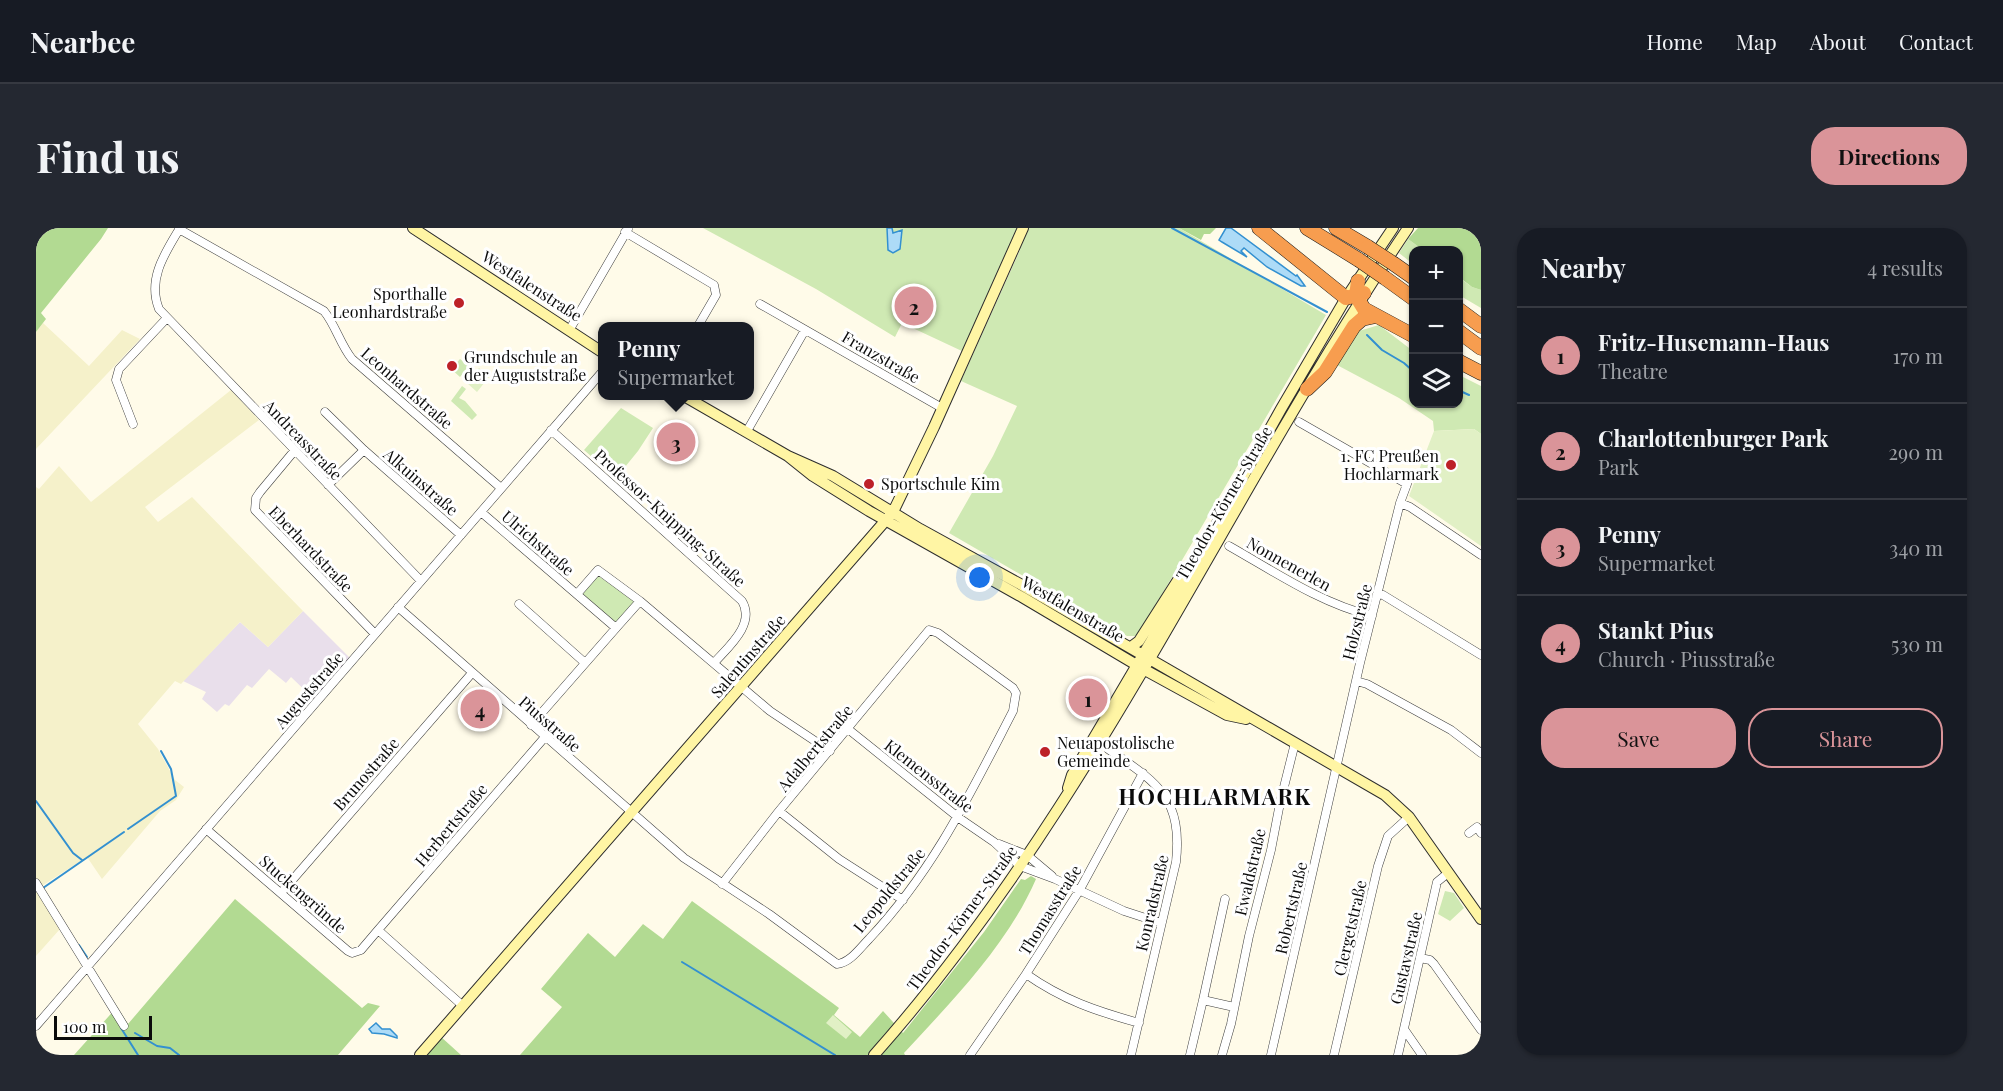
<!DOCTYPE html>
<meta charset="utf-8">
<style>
:root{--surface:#171b24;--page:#242831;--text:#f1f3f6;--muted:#9ea1a6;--line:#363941;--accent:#da9499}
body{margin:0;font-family:"Playfair Display",serif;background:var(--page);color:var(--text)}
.controls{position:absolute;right:18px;top:18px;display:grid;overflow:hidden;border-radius:12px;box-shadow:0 2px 4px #0004}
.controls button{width:54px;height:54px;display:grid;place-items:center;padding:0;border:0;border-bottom:2px solid var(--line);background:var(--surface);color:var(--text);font:30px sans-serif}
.scale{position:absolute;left:18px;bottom:15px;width:98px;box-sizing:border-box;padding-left:6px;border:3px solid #0b0b0b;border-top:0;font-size:16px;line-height:21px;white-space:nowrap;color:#0b0b0b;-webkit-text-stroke:4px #fff;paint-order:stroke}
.you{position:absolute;left:944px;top:350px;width:21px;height:21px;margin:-15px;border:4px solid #fff;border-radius:50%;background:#1a73e8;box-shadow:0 0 0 9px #1a73e833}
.badge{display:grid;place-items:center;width:39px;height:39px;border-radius:50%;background:var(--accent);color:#111;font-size:20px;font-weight:700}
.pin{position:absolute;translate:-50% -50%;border:3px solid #fff;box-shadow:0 2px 6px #0006}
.popup{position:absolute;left:562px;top:94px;width:156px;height:78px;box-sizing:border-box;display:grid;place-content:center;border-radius:12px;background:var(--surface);filter:drop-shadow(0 2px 4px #0005);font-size:20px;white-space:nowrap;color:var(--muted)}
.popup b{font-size:22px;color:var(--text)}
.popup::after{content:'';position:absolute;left:50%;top:100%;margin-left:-12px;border:12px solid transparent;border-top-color:var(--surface)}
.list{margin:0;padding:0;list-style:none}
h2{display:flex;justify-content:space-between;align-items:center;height:78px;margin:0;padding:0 24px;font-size:26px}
h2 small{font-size:20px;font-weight:400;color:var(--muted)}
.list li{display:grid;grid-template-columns:39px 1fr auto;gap:18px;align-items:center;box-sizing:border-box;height:96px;padding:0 24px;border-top:2px solid var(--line)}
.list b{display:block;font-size:22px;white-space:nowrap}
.list p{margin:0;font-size:20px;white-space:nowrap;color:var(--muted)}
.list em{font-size:20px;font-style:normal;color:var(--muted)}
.actions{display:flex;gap:12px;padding:18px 24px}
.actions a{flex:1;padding:14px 0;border:2px solid var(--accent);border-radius:24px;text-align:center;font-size:21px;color:var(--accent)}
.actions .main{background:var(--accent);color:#111}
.icon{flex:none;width:33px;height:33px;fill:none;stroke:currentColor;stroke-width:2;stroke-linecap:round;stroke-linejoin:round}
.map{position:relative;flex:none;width:1445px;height:827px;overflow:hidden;border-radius:24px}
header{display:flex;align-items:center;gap:36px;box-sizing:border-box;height:84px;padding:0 30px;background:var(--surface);border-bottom:2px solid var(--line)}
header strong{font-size:28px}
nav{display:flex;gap:33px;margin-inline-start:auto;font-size:21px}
.intro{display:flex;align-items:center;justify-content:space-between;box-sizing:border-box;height:144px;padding:0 36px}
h1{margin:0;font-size:42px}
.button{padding:15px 27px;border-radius:24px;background:var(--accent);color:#111;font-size:21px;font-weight:700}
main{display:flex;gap:36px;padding:0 36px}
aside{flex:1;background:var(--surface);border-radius:24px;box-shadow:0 2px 4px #0004}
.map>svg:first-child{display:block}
.industrial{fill:#e9dfeb}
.farmland{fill:#f5f1ca}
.green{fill:#cfe9b3}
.forest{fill:#b2da92}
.pitch{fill:#e1f0c5}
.water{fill:#addbf7;stroke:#3390d0;stroke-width:1.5}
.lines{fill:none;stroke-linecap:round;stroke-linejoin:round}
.stream{stroke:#3390d0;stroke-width:2}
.street-casing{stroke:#3e3e3e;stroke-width:9}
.secondary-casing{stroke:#2d2d2d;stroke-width:12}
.highway-casing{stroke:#1c1c1c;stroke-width:15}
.street{stroke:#fff;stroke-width:8}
.secondary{stroke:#fff5a4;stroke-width:10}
.highway{stroke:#f79d4f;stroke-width:14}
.highway-bridge-casing{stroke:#1c1c1c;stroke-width:15;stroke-linecap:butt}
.highway-bridge{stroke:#f79d4f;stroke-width:14}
.poi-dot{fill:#bd2128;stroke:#fff;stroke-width:2}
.labels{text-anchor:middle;stroke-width:6;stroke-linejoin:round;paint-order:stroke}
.street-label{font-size:16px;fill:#0b0b0b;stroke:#fff}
.poi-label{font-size:16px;fill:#0b0b0b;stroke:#fff;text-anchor:start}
.district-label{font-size:22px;font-weight:bold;letter-spacing:1.5px;fill:#0b0b0b;stroke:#fff}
</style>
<header>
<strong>Nearbee</strong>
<nav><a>Home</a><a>Map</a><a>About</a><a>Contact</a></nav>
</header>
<div class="intro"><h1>Find us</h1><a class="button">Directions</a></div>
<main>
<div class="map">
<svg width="1445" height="827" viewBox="0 0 1445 827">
<rect width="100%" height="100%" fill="#fffbe9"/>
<!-- industrial -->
<path class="industrial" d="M 267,383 L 314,430 L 278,471 L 255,449 L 250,455 L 233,441 L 216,460 L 211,457 L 193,478 L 189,476 L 181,484 L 166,471 L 170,464 L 147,453 L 204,394 L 232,419 Z"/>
<!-- farmland -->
<path class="farmland" d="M 7,95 L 53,138 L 86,102 L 104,111 L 0,221 L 0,104 Z
M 195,162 L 223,192 L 109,279 L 122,294 L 156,269 L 267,383 L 232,419 L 204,394 L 145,456 L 139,453 L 102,496 L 122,521 L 139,552 L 148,559 L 140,572 L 124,583 L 66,651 L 51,629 L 1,661 L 24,701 L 0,728 L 0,259 L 3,261 L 23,238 L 55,274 Z"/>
<!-- green -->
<path class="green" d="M 667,0 L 1143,0 L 1290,87 L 1105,402 L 1099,408 L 1091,408 L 913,305 L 957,228 L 981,178 L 925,153 L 984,22 L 975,19 L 928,124 L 866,95 L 859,109 L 780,61 Z
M 1372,11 L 1387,22 L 1378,22 L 1377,36 L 1363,25 Z
M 1422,49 L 1436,59 L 1445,62 L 1445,80 L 1423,67 Z
M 1343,97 L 1377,123 L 1378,176 L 1422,176 L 1423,147 L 1445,158 L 1445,206 L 1438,201 L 1398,203 L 1397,193 L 1363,170 L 1301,137 L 1323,103 Z
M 424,131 L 433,138 L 424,149 L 415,141 Z
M 426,158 L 430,161 L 423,170 L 429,173 L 441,187 L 436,192 L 415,173 Z
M 585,180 L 617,200 L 602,223 L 580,250 L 548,222 Z
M 561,347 L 599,373 L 582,394 L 577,394 L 546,367 Z
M 1409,663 L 1418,665 L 1428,680 L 1414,693 L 1402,686 Z"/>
<!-- forest -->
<path class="forest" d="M 0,0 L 72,0 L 65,11 L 5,85 L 10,91 L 0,104 Z
M 1143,0 L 1180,0 L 1174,6 L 1168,6 L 1165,12 Z
M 1382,0 L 1445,0 L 1445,62 L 1436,59 L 1423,49 L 1422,22 L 1387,22 L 1372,11 Z
M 995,648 L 1000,651 C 972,716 916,773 868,825 L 869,827 L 484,827 L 526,779 L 505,761 L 552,705 L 579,729 L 607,696 L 627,711 L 656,673 L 795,774 L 803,780 L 798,787 L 824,809 L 847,783 L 867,805 L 948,704 L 985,651 L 989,652 Z
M 199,671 L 326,780 L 332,775 L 344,778 L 302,827 L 38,827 L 81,779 L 92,796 Z
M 404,808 L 425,827 L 387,827 Z"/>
<!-- pitch -->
<path class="pitch" d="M 443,140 L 453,149 L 441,164 L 431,155 Z
M 1438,201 L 1445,206 L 1445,318 L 1373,268 L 1398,203 Z
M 797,787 L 816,804 L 810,811 L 790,795 Z"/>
<!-- water -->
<path class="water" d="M 851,0 L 856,0 L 857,5 L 866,2 L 864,21 L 857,25 L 852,22 Z
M 1190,0 L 1195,0 L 1260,48 L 1261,47 L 1269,58 L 1265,58 L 1231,39 L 1208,20 L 1205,23 L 1211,29 L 1186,14 L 1183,12 Z
M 340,795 L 346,801 L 354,801 L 361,808 L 361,810 L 348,806 L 336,805 L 333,801 Z"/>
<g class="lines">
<!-- stream -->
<path class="stream" d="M 1136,0 L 1291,84
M 1331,107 L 1346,122 L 1368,135 L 1378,144
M 1422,162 L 1433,167
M 0,573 L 37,625 L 46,632
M 92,601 L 140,568 L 135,541 L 125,523
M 8,662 L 7,660 L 88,604
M 43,717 L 51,729
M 646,734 L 799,827
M 85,800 L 102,827
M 99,805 L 121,818 L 134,820 L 143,827"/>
<defs>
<path id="street" d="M 144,0 C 129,25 111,51 123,81 L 385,353
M 143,1 L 288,83 C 300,98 304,116 316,131 L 465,260
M 589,4 L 678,57 L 680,67 L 662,98
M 724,76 L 906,180
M 534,101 L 592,1
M 289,184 L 328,222 L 425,307
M 97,196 L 80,152 L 83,141 L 130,91
M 515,202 L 706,373 C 720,396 692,419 678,435
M 711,203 L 769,102
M 259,222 L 224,264 L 220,270 L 219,282 L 339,406
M 292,257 L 328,222
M 1364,275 L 1374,279 L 1445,327
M 445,284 L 580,400 L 604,373
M 1193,318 C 1239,344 1284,375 1336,388
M 541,366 L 562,342 L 604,373 L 734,483 L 794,523
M 1341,366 L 1347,367 L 1445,427
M 483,376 L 548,434
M 362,379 L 648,630 L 733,686 L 801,736 C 814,735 824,720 833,711 C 898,642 934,566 977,483 L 980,465 L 977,460 L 902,405 L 893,402 L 743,583 L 686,656
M 1320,453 L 1331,456 L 1415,502 L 1445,525
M 495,497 L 580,400
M 812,501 L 923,590 L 958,614 L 984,638 L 1019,651 L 1088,683 L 1125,695
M 1072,521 C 1120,554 1147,569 1140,634 L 1095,827
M 743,583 L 803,631 L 867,672
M 170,601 L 312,723 L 316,725 L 325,722 L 342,702 L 427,778
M 1433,605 L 1441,599 L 1445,605
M 963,616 L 991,627 L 1016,648
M 0,655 L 88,798
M 245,665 L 436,445
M 342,702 L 509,509
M 1384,730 L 1394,732 L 1398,736 L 1445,802
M 990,746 C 1027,772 1060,783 1103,795
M 1167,772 L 1189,671
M 0,798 L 566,144
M 1368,801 L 1386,827
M 934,827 L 990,746 L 1043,663 L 1107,545
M 1154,827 L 1167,772 L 1198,779
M 1186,827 L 1195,796 L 1213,708 L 1235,622 L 1244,575 L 1259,515
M 1235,827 L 1324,435 L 1364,275 L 1371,256 L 1263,194
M 1298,827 L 1342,638 L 1352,608 L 1373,589
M 1362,827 L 1401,654 L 1412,645"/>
<path id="secondary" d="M 377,0 L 566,124
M 648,168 L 752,228 L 777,248 L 833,283 L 986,369 L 1109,442 L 1191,487 L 1210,491
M 752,228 L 797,248 L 884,301 L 984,356 L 1349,567 L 1373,589 L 1445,691
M 1095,419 L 1103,413 L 1149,341
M 1032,560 L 1036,547 L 1118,408 L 1245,181 L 1310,70 L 1357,0
M 384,827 L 857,284 L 898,199 L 987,0
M 838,827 C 1058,580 1188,272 1372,0"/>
<path id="highway" d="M 1223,0 L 1310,70 L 1328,65
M 1271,0 L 1323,32
M 1300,0 L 1332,19
M 1358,36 L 1378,50
M 1349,50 L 1378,71
M 1322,53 L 1320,68 L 1328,81 L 1378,108
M 1422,81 L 1445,98
M 1422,103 L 1445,120
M 1422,133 L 1445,145
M 1271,161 L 1289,144 L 1318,98 L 1326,91 L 1340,88"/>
</defs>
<!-- street casing -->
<use href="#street" class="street-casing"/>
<!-- secondary casing -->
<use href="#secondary" class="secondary-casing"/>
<!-- highway casing -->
<use href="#highway" class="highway-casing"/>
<!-- street -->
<use href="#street" class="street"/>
<!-- secondary -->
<use href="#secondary" class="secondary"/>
<!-- highway -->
<use href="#highway" class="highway"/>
<defs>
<path id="highway-bridge" d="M 1332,19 L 1358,36
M 1323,32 L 1349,50"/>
</defs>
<!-- highway-bridge casing -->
<use href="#highway-bridge" class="highway-bridge-casing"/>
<!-- highway-bridge -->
<use href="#highway-bridge" class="highway-bridge"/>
</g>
<!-- markers -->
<g class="poi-dot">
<circle cx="423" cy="75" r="6"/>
<circle cx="416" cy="138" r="6"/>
<circle cx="1415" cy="237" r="6"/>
<circle cx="833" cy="256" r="6"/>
<circle cx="1009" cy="524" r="6"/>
</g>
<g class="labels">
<!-- street labels -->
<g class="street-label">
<text transform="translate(496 58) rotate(33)" y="6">Westfalenstraße</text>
<text transform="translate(845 129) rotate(30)" y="6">Franzstraße</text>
<text transform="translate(371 160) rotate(41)" y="6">Leonhardstraße</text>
<text transform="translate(267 212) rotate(46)" y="6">Andreasstraße</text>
<text transform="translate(385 254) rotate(41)" y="6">Alkuinstraße</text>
<text transform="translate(1188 275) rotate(-60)" y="6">Theodor-Körner-Straße</text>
<text transform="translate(634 290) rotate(42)" y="6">Professor-Knipping-Straße</text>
<text transform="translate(502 315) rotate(41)" y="6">Ulrichstraße</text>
<text transform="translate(275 321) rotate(46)" y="6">Eberhardstraße</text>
<text transform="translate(1253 336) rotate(29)" y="6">Nonnenerlen</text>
<text transform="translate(1037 381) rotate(30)" y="6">Westfalenstraße</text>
<text transform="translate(1321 394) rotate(-76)" y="6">Holzstraße</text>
<text transform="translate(712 428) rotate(-49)" y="6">Salentinstraße</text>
<text transform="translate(273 462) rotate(-49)" y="6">Auguststraße</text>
<text transform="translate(514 496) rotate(41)" y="6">Piusstraße</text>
<text transform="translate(779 520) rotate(-50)" y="6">Adalbertstraße</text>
<text transform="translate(330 546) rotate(-49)" y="6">Brunostraße</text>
<text transform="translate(893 548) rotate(38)" y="6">Klemensstraße</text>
<text transform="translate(415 597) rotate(-50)" y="6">Herbertstraße</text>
<text transform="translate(1214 644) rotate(-77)" y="6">Ewaldstraße</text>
<text transform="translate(853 662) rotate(-51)" y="6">Leopoldstraße</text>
<text transform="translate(267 666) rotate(41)" y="6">Stuckengründe</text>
<text transform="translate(1116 675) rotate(-77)" y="6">Konradstraße</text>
<text transform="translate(1255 680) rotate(-77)" y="6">Robertstraße</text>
<text transform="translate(1014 682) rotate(-58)" y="6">Thomasstraße</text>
<text transform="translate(926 690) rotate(-54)" y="6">Theodor-Körner-Straße</text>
<text transform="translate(1314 700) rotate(-77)" y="6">Clergetstraße</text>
<text transform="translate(1370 730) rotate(-77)" y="6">Gustavstraße</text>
</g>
<!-- poi labels -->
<g class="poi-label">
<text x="411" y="72" text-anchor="end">Sporthalle<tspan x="411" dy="18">Leonhardstraße</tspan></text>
<text x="428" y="135">Grundschule an<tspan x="428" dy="18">der Auguststraße</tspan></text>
<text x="1403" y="234" text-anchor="end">1. FC Preußen<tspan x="1403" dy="18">Hochlarmark</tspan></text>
<text x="845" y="262">Sportschule Kim</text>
<text x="1021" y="521">Neuapostolische<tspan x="1021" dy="18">Gemeinde</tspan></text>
</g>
<!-- district labels -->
<g class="district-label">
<text x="1179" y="577">HOCHLARMARK</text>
</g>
</g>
</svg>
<div class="controls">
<button>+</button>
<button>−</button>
<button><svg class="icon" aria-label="layers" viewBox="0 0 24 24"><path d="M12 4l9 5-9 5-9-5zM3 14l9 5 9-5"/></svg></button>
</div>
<div class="scale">100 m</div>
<div class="you"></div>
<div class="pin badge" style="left:1052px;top:470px">1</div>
<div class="pin badge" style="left:878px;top:78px">2</div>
<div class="pin badge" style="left:640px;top:214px">3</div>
<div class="popup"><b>Penny</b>Supermarket</div>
<div class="pin badge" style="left:444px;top:481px">4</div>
</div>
<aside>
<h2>Nearby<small>4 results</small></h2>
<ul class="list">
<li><span class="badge">1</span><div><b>Fritz-Husemann-Haus</b><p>Theatre</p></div><em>170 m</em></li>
<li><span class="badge">2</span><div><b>Charlottenburger Park</b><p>Park</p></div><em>290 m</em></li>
<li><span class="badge">3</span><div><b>Penny</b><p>Supermarket</p></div><em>340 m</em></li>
<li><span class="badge">4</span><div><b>Stankt Pius</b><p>Church · Piusstraße</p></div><em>530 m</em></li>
</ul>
<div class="actions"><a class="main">Save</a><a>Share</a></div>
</aside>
</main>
